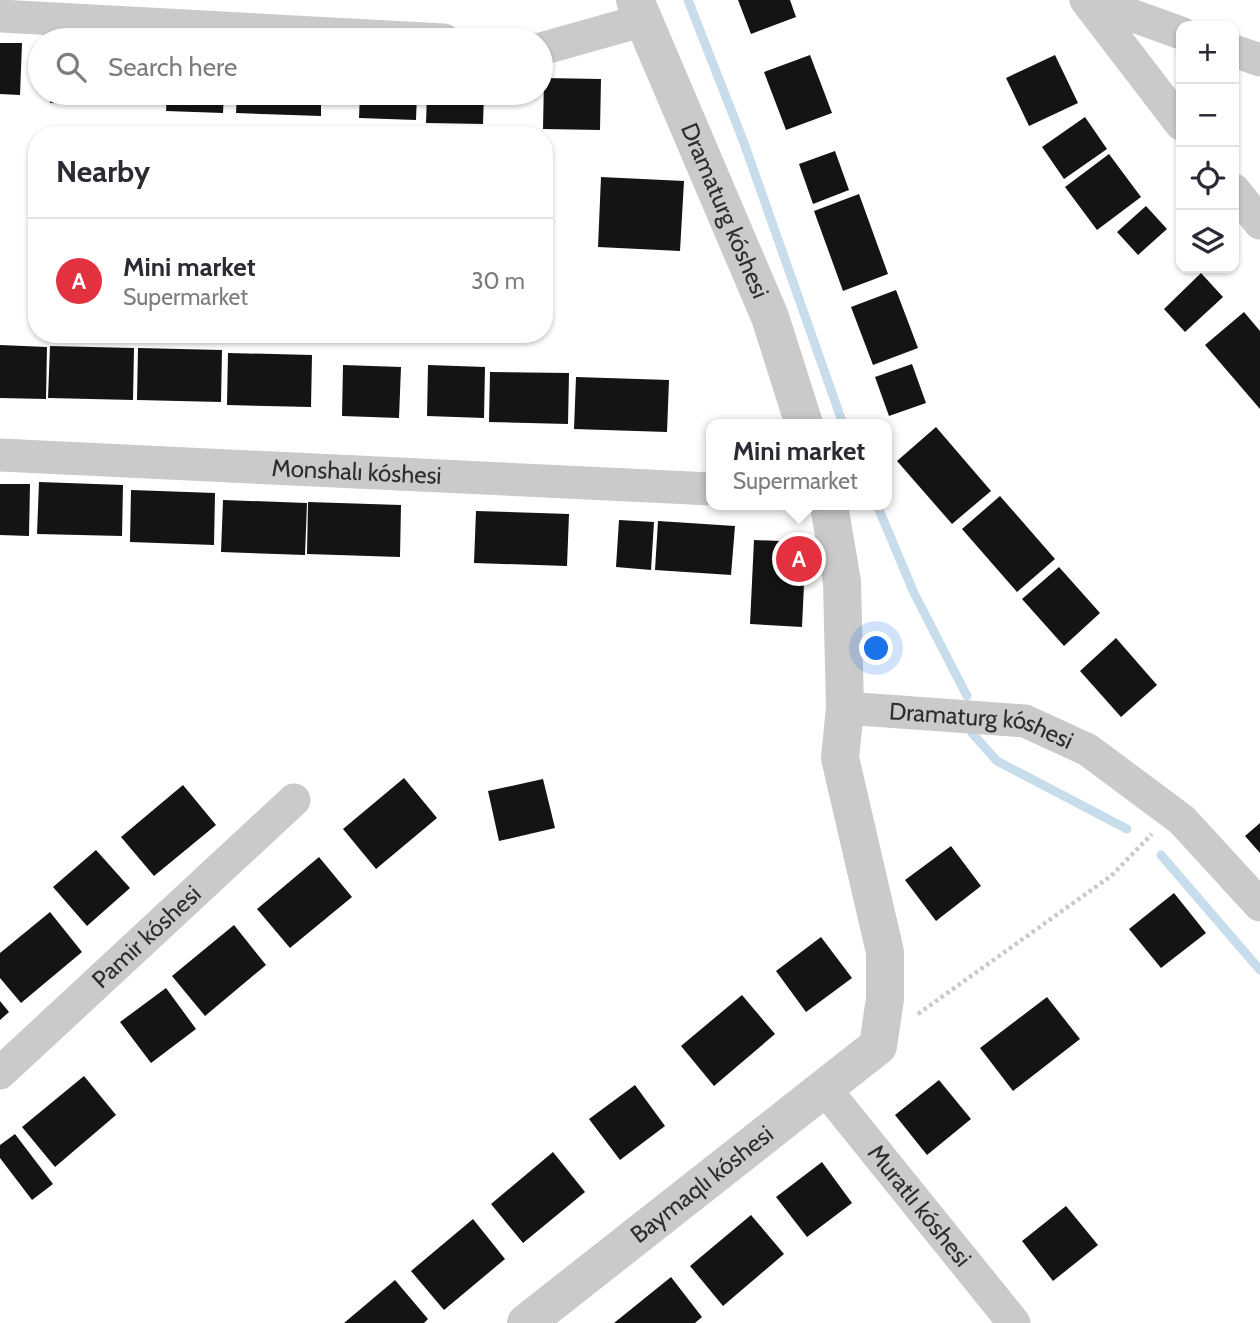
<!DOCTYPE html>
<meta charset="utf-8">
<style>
:root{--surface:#fff;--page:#f2f2f3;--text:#2b2b33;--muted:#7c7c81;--line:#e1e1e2;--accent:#e3313f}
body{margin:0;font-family:Cabin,sans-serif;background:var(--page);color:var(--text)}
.controls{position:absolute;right:21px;top:21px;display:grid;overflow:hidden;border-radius:14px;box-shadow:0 2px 5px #0004}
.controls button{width:63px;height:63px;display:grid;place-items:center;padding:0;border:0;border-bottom:2px solid var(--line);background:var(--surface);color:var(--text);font:35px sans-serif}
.you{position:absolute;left:877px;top:649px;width:24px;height:24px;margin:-18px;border:5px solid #fff;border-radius:50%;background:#1a73e8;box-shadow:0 0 0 10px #1a73e833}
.badge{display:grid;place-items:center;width:46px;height:46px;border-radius:50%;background:var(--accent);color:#fff;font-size:23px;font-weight:700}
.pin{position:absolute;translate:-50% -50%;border:4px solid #fff;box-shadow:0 2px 7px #0006}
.popup{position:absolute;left:706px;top:419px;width:186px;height:91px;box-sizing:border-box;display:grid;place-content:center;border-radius:14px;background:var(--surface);filter:drop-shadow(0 2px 5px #0005);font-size:23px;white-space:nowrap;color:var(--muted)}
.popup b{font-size:26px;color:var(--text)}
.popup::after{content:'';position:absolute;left:50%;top:100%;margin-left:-14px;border:14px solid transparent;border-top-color:var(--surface)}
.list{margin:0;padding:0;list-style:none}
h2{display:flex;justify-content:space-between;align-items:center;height:91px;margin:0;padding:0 28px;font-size:30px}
h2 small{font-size:23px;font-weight:400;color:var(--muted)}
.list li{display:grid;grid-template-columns:46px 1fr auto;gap:21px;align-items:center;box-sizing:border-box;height:126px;padding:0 28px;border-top:2px solid var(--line)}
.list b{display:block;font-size:26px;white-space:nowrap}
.list p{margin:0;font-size:23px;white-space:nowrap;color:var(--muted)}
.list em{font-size:23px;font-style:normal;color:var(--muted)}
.icon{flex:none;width:38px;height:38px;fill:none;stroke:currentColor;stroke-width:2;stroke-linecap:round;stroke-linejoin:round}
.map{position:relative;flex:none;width:1260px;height:1323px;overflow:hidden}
.search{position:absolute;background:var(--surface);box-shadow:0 2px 5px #0004;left:28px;top:28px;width:525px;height:77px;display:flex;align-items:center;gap:18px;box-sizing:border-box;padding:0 24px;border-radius:38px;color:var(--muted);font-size:26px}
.panel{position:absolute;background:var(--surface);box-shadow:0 2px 5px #0004;left:28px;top:126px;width:525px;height:217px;border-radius:28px}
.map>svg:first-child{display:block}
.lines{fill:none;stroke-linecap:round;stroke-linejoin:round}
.stream{stroke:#c7ddeb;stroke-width:9}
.building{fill:#141414}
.path{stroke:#cacaca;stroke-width:4.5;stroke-dasharray:3.5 3.5;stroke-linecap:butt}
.minor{stroke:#cacaca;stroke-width:33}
.tertiary{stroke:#cacaca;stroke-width:38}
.labels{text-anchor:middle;stroke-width:7;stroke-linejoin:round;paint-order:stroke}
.street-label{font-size:24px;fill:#2d2d2d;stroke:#fff}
</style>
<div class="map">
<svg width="1260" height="1323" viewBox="0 0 1260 1323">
<rect width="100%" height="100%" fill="#fff"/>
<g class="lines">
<!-- stream -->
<path class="stream" d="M 688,0 L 744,143 L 843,424
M 877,505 L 914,593 L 967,696
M 972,733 L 997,761 L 1127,829
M 1161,855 L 1260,970"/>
</g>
<!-- building -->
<path class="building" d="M 738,0 L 790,0 L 796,17 L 751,34 Z
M 0,43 L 22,43 L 20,95 L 0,94 Z
M 810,55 L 832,113 L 786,130 L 764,72 Z
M 1055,55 L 1078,103 L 1029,126 L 1006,78 Z
M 544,78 L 601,79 L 600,130 L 543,129 Z
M 50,93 L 107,93 L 107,104 L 50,103 Z
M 167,93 L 224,93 L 223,113 L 166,111 Z
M 237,93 L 321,93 L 321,116 L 236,113 Z
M 360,93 L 417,93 L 416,120 L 359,118 Z
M 427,93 L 484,93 L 483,124 L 426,123 Z
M 1085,117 L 1107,149 L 1064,179 L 1042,147 Z
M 835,151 L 849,190 L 813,204 L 799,164 Z
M 1109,154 L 1141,197 L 1097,230 L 1065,187 Z
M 601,177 L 684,181 L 680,251 L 598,247 Z
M 859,194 L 888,274 L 843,291 L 814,211 Z
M 1146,206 L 1167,229 L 1138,255 L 1117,232 Z
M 1201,273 L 1223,297 L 1185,332 L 1164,309 Z
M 896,290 L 918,348 L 873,365 L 851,307 Z
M 1244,312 L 1260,331 L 1260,409 L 1205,345 Z
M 0,345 L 47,347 L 46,399 L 0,398 Z
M 50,346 L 134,348 L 133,400 L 48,398 Z
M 138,348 L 222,350 L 221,402 L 137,400 Z
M 228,353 L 312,355 L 311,407 L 227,405 Z
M 912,364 L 926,403 L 889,416 L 875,377 Z
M 343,365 L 401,367 L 399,418 L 342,416 Z
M 428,365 L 485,367 L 484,418 L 427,416 Z
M 490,372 L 569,373 L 568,424 L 489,422 Z
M 576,377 L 669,380 L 667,432 L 574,429 Z
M 936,427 L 991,491 L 952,524 L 897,461 Z
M 39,482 L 123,485 L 122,536 L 37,534 Z
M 0,484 L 30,484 L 29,536 L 0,535 Z
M 131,490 L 215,493 L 214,545 L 130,542 Z
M 1000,496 L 1055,559 L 1017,592 L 962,529 Z
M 223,500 L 307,503 L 305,555 L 221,552 Z
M 308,502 L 401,505 L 400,557 L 307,554 Z
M 476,511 L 569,514 L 567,566 L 474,563 Z
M 619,520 L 654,522 L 651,570 L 616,567 Z
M 658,521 L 735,526 L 731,575 L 655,570 Z
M 754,540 L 806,542 L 802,627 L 750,624 Z
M 1059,567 L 1100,613 L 1064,646 L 1022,599 Z
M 1116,638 L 1157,685 L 1121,717 L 1080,671 Z
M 404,778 L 437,818 L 376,869 L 343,829 Z
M 543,779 L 555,828 L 499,841 L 488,791 Z
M 183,785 L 216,825 L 154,876 L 121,837 Z
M 1260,823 L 1260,853 L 1245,836 Z
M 951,846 L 981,886 L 936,921 L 905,880 Z
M 96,850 L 130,888 L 87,926 L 53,887 Z
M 319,857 L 352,897 L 290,948 L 257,909 Z
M 1174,893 L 1206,933 L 1161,968 L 1129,929 Z
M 50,912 L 82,952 L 21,1003 L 0,978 L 0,953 Z
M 234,925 L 266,965 L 205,1016 L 172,976 Z
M 821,937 L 852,978 L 806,1012 L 776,971 Z
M 166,988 L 196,1029 L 151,1063 L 120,1022 Z
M 742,995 L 775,1034 L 714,1086 L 681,1046 Z
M 1047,997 L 1080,1039 L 1013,1091 L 980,1048 Z
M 0,1001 L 9,1012 L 0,1020 Z
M 84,1076 L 116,1115 L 55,1167 L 22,1127 Z
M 939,1080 L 971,1119 L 927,1155 L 895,1115 Z
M 635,1085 L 665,1126 L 620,1160 L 589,1119 Z
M 15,1134 L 53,1184 L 32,1200 L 0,1158 L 0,1145 Z
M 553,1152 L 585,1192 L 523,1243 L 491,1204 Z
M 822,1162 L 852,1203 L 807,1237 L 776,1197 Z
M 1066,1206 L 1098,1245 L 1053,1281 L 1022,1241 Z
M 751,1215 L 784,1254 L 723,1306 L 690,1266 Z
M 473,1219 L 505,1259 L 444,1310 L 411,1271 Z
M 671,1277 L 702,1317 L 695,1323 L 614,1323 Z
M 395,1280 L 428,1319 L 424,1323 L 344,1323 Z"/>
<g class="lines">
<!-- path -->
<path class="path" d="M 918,1014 L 1111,876 L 1152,834"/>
<!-- minor -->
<g class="minor">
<path d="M 1086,0 L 1181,124"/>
<path d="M 1089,0 L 1181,33"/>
<path d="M 0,16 L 444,40"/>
<path d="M 541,49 L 644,20"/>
<path d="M 1234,51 L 1260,60"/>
<path d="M 1234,190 L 1260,223"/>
<path id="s1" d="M 0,455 L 712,489"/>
<path id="s2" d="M 845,708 L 1025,721 L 1088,750 L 1182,820 L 1260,905"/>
<path id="s3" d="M 0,1073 L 294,800"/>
<path id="s4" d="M 825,1089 L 1014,1323"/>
</g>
<!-- tertiary -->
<g class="tertiary">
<path id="s5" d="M 635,0 L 770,317 L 804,424"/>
<path id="s6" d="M 526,1323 L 878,1046 L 885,999 L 885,952 L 840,758 L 845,708 L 842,582 L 829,505"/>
</g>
</g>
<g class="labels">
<!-- street labels -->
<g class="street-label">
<text dy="8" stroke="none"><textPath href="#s5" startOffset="229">Dramaturg kóshesi</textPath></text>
<text dy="8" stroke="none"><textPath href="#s1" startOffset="357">Monshalı kóshesi</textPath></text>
<text dy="8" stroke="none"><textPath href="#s2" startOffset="138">Dramaturg kóshesi</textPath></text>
<text dy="8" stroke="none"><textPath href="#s3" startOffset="200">Pamir kóshesi</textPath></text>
<text dy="8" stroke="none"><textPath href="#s6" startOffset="224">Baymaqlı kóshesi</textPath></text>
<text dy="8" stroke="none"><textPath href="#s4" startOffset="150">Muratlı kóshesi</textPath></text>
</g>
</g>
</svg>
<div class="controls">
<button>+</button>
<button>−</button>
<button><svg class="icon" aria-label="locate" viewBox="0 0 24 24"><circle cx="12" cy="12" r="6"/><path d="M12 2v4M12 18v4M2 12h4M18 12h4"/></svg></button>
<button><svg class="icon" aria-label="layers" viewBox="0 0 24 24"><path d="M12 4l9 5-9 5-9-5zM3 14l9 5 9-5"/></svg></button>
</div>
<div class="you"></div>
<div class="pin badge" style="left:799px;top:559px">A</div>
<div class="popup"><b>Mini market</b>Supermarket</div>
<div class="search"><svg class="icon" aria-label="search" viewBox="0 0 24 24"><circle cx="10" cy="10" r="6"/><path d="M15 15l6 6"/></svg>Search here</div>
<section class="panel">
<h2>Nearby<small></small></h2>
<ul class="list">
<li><span class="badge">A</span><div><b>Mini market</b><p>Supermarket</p></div><em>30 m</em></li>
</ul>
</section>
</div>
